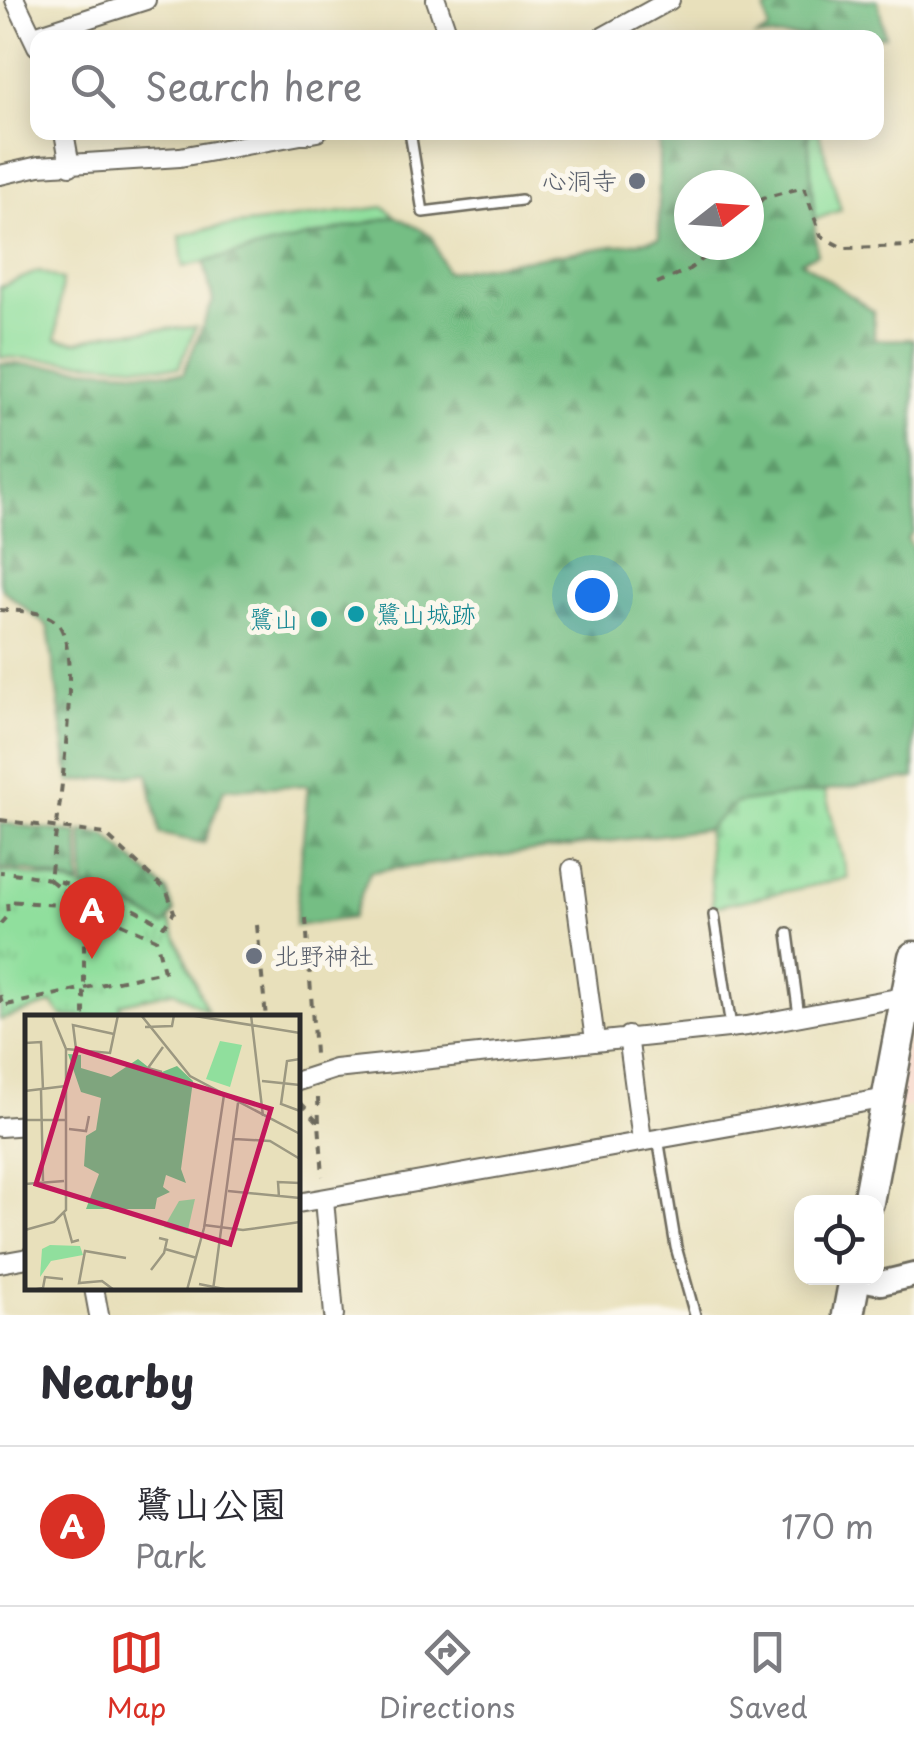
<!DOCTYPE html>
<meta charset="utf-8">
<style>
:root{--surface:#fff;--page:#f2f2f3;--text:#2b2b33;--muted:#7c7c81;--line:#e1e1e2;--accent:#d93025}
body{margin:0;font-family:"Playpen Sans","Klee One",sans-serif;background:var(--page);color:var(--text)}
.controls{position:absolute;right:30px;bottom:30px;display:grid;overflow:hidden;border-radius:20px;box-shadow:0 5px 25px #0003}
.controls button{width:90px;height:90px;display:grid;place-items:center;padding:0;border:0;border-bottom:2px solid var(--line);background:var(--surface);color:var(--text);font:50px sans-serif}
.compass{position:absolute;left:674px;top:170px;width:90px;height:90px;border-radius:50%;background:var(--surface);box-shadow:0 5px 25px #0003;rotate:73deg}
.you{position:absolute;left:592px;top:595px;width:35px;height:35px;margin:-25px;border:8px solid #fff;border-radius:50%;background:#1a73e8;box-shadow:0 0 0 15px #1a73e833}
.badge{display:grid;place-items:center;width:65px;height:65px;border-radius:50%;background:var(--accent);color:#fff;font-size:32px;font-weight:700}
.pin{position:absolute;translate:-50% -82px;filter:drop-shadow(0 2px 5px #0008)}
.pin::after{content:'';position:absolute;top:52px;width:35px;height:30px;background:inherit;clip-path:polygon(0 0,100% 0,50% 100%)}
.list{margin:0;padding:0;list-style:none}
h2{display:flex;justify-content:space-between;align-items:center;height:130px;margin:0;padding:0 40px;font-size:42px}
h2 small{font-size:32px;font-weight:400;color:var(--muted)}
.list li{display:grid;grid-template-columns:65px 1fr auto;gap:30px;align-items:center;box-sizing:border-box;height:160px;padding:0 40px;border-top:2px solid var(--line)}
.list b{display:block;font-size:38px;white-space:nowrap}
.list p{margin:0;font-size:32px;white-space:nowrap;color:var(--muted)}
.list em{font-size:32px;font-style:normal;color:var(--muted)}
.icon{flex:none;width:55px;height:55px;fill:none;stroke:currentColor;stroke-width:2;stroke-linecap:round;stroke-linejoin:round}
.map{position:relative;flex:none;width:914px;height:1315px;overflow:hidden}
.search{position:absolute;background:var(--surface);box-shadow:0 5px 25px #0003;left:30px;right:30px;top:30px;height:110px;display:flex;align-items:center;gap:25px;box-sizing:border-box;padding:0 35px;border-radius:20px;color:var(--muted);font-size:38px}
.sheet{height:290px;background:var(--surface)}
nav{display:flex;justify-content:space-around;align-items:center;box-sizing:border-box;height:140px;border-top:2px solid var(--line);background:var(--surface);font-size:28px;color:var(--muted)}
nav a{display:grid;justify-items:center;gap:5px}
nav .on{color:var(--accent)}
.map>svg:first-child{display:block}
.built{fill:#f6d1c5}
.grass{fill:#90df9d;stroke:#5e8564;stroke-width:2.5}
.forest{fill:url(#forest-firs);stroke:#507458;stroke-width:2.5;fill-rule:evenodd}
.cemetery{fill:url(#cemetery-stones);stroke:#5e8564;stroke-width:2.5}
.park{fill:url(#park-tufts);stroke:#5e8564;stroke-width:2.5}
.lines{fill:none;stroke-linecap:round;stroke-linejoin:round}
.service-casing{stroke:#6d6a5d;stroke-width:14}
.minor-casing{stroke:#6d6a5d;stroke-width:22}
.tertiary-casing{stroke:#6d6a5d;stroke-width:28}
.primary-casing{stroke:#6d6a5d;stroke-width:35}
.path{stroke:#6d6a5d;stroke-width:4;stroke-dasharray:8 8;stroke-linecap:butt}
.service{stroke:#fff;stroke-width:9}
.minor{stroke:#fff;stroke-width:18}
.tertiary{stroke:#fff;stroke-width:22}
.primary{stroke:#fff;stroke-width:30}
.worship-dot{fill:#6b7280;stroke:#fbf7ec;stroke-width:4}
.culture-dot{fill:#0f9aa8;stroke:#fbf7ec;stroke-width:4}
.labels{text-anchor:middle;stroke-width:10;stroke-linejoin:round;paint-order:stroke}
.worship-label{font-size:25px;fill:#5b616d;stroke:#fbf7ec;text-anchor:end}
.culture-label{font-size:25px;fill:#0d838f;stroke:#fbf7ec;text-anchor:start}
.inset-road{fill:none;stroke:#9c9881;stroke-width:2.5}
.view{fill:#c2185b;fill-opacity:0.15;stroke:#c2185b;stroke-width:5}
.inset-edge{fill:none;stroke:#2b2b2b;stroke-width:5}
</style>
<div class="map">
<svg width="914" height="1315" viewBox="0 0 914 1315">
<defs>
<pattern id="forest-firs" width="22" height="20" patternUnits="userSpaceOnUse" patternTransform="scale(2.5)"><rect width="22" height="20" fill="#74be84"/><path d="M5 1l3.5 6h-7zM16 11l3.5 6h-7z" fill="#5f9b6c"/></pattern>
<pattern id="cemetery-stones" width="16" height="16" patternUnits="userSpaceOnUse" patternTransform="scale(2.5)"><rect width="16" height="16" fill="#90df9d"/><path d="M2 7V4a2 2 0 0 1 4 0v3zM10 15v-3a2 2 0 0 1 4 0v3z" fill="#7cc087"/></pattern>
<pattern id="park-tufts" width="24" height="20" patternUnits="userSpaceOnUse" patternTransform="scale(2.5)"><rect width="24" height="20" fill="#90df9d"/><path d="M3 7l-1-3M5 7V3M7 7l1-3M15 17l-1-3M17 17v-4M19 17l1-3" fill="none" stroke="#7cc087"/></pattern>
</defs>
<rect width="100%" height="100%" fill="#fbf7ec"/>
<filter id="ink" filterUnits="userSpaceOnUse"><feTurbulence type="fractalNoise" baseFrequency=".01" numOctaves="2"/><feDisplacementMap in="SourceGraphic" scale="20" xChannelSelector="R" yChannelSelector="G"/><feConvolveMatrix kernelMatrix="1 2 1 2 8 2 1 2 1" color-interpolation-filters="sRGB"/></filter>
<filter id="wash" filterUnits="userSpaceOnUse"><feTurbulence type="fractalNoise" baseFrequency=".0048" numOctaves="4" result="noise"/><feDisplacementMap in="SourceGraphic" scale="40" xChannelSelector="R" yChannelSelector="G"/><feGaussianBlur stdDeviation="2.25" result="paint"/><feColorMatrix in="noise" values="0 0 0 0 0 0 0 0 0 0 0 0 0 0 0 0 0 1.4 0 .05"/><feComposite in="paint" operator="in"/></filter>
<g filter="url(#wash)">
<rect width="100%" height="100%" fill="#e8e0bb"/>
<!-- built -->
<path class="built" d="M 914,1003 L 914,1106 L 892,1109 Z"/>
<!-- grass -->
<path class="grass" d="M 808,133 L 819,133 L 841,210 L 814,220 Z
M 384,207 L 395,216 L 183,267 L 180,236 L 206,229 Z
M 39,271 L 62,280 L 56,339 L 78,342 L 110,333 L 196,327 L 179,368 L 0,357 L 0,287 Z"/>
<!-- forest -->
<path class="forest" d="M 783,0 L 878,0 L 885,36 L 757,37 L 769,30 L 765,10 Z
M 659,133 L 808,133 L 817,254 L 801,261 L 874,312 L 874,340 L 914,339 L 914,532 L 908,540 L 914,551 L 914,778 L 736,803 L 707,829 L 370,872 L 352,918 L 295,926 L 308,785 L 224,789 L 204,843 L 160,834 L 148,773 L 70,782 L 48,627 L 2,589 L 0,581 L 0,363 L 183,374 L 213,301 L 204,262 L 395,216 L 431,235 L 446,272 L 659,239 ZM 689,185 L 749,185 L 749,245 L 689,245 Z
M 0,823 L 78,833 L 80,885 L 31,871 L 0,869 Z
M 82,831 L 105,835 L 167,891 L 174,912 L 164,926 L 123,900 L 84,888 Z"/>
<!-- cemetery -->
<path class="cemetery" d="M 825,791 L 848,878 L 713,907 L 707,829 L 736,803 Z"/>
<!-- park -->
<path class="park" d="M 0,872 C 58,875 114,896 164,926 L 169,920 L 207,1011 L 174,991 L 120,1004 L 121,1017 L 62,1017 L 53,1003 L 0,1020 Z"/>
</g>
<g filter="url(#ink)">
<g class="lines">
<defs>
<path id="service" d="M 410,132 L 423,212 L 521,200
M 714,915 L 731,1027
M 788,933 L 799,1016
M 658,1138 L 676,1247 L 695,1315"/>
<path id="minor" d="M 15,0 L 37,46
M 436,0 L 449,38
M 34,36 L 146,0
M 601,38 L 670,0
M 64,132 L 70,166
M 0,175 L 39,166 L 180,157 L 317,132
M 572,869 L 595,1040
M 628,1036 L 642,1140
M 298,1081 L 335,1069 L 747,1026 L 908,996
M 0,1127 L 28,1125
M 324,1199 L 334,1315
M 298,1203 L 887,1098
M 0,1263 L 28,1258
M 94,1288 L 99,1315"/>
<path id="tertiary" d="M 855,1278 L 881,1283 L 914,1275"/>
<path id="primary" d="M 868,1202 L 914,957
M 848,1315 L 855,1278"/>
</defs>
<!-- service casing -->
<use href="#service" class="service-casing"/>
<!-- minor casing -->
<use href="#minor" class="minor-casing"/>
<!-- tertiary casing -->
<use href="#tertiary" class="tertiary-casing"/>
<!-- primary casing -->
<use href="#primary" class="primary-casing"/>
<!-- path -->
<path class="path" d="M 749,214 L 763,198 L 804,187 L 821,236 L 843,248 L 914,246
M 657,283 L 688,270 L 721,245
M 0,610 C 17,611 47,610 59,625 C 84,658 55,832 50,880 L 84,907 L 84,1018
M 0,820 L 105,834 L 167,891 L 174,912 L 164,926 C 115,896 58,876 0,872
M 306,918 L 315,1054
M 0,924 L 8,915 L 7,901 L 84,907 L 156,939 L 164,971 L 2,1006 L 0,994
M 257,925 L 266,1018
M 318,1098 L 319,1123
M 301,1103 L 319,1123 L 323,1176"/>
<!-- service -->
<use href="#service" class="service"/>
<!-- minor -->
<use href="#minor" class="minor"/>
<!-- tertiary -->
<use href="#tertiary" class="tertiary"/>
<!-- primary -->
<use href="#primary" class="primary"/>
</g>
</g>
<!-- markers -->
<g class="worship-dot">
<circle cx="637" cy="181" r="10"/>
<circle cx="254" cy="956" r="10"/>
</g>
<g class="culture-dot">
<circle cx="356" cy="614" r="10"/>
<circle cx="319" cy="619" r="10"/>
</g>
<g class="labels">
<!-- worship labels -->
<g class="worship-label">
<text x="617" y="190">心洞寺</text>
<text x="274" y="965" text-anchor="start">北野神社</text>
</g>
<!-- culture labels -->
<g class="culture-label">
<text x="376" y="623">鷺山城跡</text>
<text x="299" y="628" text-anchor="end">鷺山</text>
</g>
</g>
<!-- overview -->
<g transform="translate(25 1015)">
<rect width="275" height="275" fill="#e8e0bb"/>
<path d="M 195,26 L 217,30 L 205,72 L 181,64 ZM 25,230 L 55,231 L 58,240 L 26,246 L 15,262 L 17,234 Z" fill="#90df9d"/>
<path d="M 43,39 L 56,40 L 56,53 L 86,62 L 113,44 L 132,59 L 152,51 L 168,66 L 156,154 L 161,168 L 141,160 L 138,172 L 145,177 L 132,183 L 130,194 L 61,194 L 74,159 L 59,151 L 61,121 L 71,115 L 76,83 L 56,77 Z" fill="#74be84"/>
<path d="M 170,184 L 162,219 L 139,212 L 154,186 Z" fill="#90df9d"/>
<path class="inset-road" d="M 116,0 L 165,61 L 275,119M 164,0 L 275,18M 226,0 L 238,101M 120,12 L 147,11 L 149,0M 0,28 L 16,27 L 18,75M 41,34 L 85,38 L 93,0M 51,34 L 48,10 L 89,19M 275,44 L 262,46 L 256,89 L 275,96M 137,57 L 123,53 L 138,32M 237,66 L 275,70M 16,75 L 18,166M 0,76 L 41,71M 0,105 L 42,105M 44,114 L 61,116 L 64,101M 209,124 L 245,126 L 275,144M 0,169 L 39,166M 203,176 L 275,183M 254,182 L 253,167 L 275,168M 39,198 L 47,227 L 54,225M 179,210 L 218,215 L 275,207M 0,215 L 29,207 L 41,195 L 41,34 L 27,0M 140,234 L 172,243M 126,255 L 139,238 L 142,225 L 134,223M 174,269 L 204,275M 7,275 L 18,273 L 20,262 L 38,264M 89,275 L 77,266 L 54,268 L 60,236 L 101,243M 162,275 L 179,213 L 199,80M 188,275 L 213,88"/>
<path class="view" d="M 52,34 L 246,94 L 205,229 L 11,169 Z"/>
<rect width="275" height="275" class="inset-edge"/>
</g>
</svg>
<div class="controls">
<button><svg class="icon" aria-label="locate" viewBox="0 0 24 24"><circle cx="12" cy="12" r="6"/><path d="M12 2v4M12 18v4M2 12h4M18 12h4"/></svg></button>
</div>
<svg class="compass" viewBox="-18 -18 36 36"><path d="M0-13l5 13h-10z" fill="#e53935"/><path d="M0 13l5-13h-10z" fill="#7c7c81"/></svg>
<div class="you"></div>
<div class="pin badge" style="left:92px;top:959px">A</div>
<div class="search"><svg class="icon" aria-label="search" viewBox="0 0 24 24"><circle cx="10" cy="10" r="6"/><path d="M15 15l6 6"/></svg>Search here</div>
</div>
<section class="sheet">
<h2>Nearby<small></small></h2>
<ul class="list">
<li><span class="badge">A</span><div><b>鷺山公園</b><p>Park</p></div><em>170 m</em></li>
</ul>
</section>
<nav>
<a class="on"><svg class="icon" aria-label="map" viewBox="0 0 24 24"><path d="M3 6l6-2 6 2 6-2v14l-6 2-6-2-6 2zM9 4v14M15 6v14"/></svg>Map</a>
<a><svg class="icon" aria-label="directions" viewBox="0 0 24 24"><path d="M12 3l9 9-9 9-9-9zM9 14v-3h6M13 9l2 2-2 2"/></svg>Directions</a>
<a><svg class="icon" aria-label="saved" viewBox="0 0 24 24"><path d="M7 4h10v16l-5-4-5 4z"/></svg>Saved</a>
</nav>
